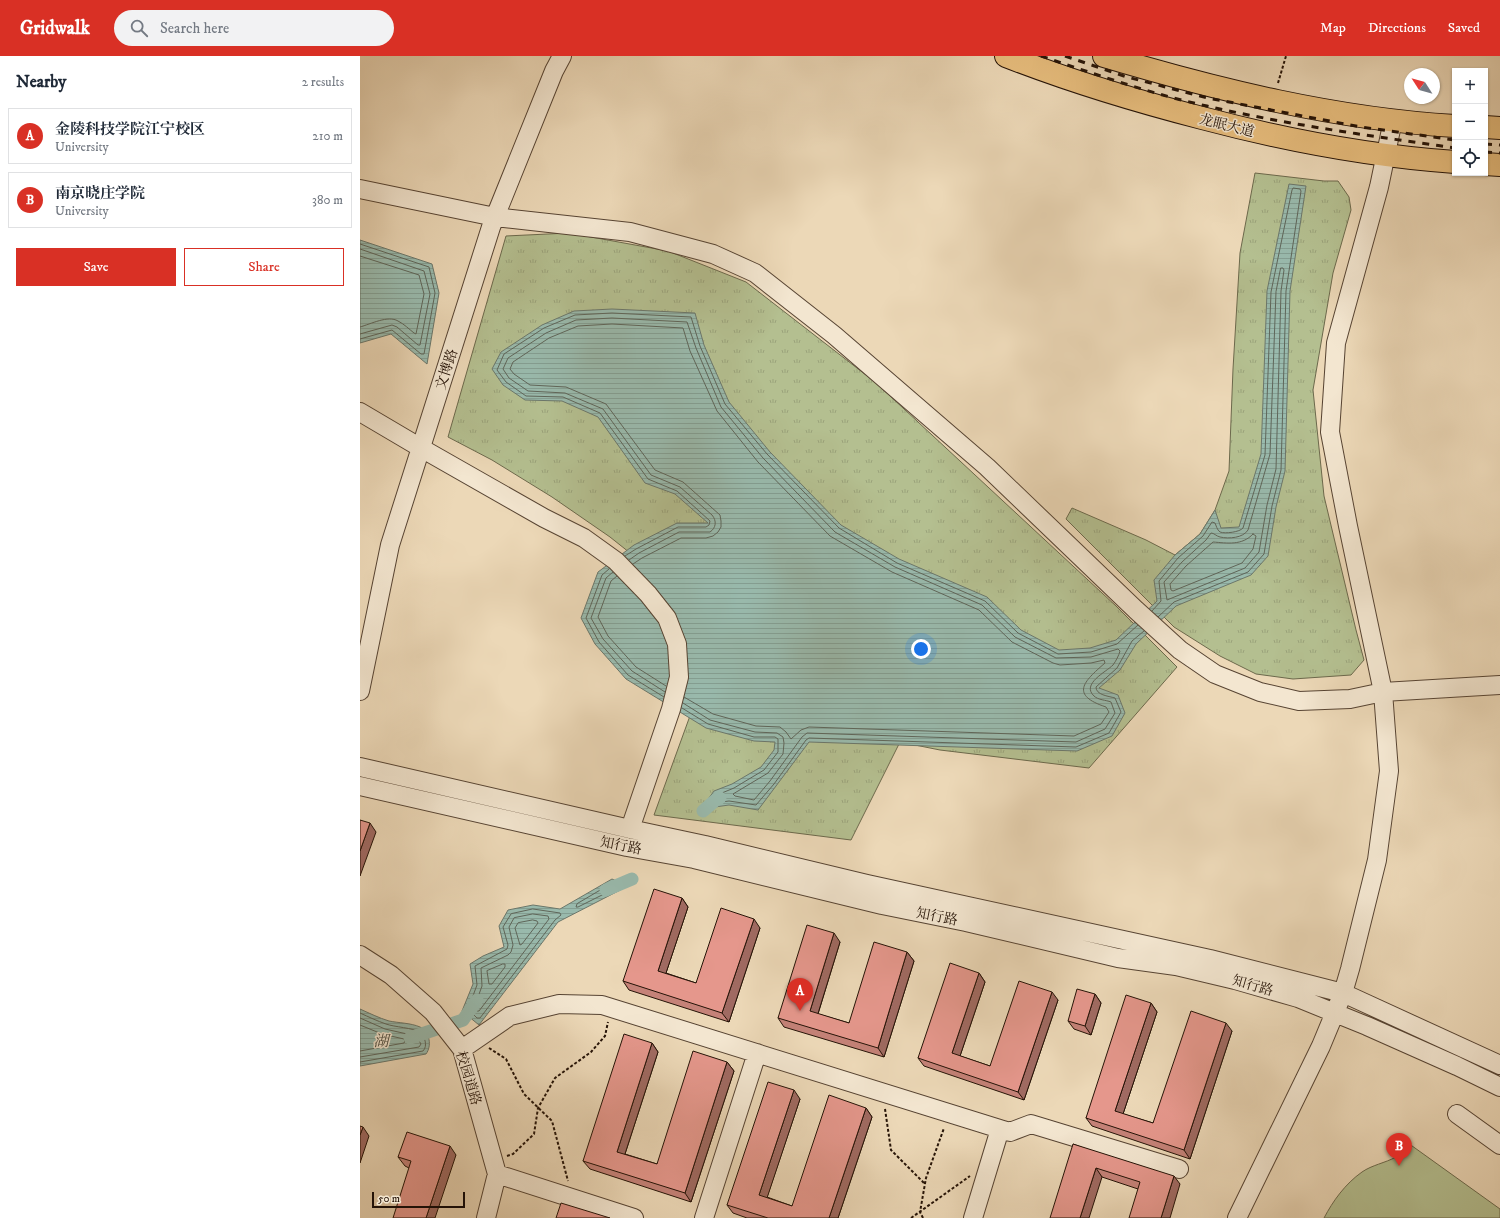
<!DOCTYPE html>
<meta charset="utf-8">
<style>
:root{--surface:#fff;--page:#f2f2f3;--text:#1f2937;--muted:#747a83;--line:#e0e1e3;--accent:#d93025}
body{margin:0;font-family:"IM FELL DW Pica","Noto Serif SC",serif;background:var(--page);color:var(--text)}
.controls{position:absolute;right:12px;top:12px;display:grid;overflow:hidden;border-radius:0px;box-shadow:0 1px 3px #0004}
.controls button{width:36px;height:36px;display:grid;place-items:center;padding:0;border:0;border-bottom:1px solid var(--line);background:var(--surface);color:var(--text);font:20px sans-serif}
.compass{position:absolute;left:1044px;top:12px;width:36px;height:36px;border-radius:50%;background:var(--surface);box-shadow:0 1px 3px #0004;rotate:306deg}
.scale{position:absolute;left:12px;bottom:10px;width:93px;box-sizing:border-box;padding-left:4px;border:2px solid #251307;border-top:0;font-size:11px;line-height:14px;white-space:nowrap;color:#251307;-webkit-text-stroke:3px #f3e6d0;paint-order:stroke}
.you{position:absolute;left:561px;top:593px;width:14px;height:14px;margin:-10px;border:3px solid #fff;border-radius:50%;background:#1a73e8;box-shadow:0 0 0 6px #1a73e833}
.badge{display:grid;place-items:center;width:26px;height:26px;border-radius:50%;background:var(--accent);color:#fff;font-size:13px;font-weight:700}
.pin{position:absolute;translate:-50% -33px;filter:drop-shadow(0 1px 2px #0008)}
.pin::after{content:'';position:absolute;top:21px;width:14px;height:12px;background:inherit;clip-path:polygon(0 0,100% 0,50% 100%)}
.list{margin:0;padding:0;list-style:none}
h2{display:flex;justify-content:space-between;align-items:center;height:52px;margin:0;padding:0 16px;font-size:17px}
h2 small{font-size:13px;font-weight:400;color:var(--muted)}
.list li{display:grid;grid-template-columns:26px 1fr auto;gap:12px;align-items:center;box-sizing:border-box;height:56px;margin:0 8px 8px;padding:0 8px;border:1px solid var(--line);border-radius:0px}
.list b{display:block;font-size:15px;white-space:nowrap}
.list p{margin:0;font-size:13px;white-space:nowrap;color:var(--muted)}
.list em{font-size:13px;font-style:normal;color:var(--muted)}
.actions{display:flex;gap:8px;padding:12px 16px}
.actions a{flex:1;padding:9px 0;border:1px solid var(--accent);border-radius:0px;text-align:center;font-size:14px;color:var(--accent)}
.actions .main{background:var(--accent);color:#fff}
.icon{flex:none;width:22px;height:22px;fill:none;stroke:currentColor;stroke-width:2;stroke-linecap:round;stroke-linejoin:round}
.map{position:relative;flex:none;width:1140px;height:1162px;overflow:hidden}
header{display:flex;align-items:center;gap:24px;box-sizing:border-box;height:56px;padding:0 20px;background:var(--accent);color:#fff}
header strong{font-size:19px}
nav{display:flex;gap:22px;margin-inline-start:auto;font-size:14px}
.search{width:280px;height:36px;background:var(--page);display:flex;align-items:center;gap:10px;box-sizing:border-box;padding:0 14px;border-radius:22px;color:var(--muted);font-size:15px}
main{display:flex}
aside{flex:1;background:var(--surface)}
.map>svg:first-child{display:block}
.park{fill:url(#park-tufts);stroke:#6c694c}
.pitch{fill:#b4bf90;stroke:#6c694c}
.water{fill:url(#water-rules);stroke:#6b776b}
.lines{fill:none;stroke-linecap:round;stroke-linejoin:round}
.shore{stroke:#5f665a;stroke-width:1}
.canal{stroke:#99baad;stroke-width:13}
.minor-casing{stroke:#574433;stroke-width:20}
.major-casing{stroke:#251307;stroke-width:24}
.path{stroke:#251307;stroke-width:2;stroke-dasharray:3 2;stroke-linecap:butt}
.minor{stroke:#f3e6d0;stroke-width:18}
.major{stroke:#e6bc7c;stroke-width:22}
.rail{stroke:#251307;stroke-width:3;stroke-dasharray:7 7;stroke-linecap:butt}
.wall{fill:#c58278;stroke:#251307}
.shaded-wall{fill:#a06a62;stroke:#251307}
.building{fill:#e5978c;stroke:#251307}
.labels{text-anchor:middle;stroke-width:3;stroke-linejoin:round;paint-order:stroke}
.street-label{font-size:14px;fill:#251307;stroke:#f3e6d0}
.water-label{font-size:15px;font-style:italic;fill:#4e4d41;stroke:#f3e6d0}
</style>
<header>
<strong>Gridwalk</strong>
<div class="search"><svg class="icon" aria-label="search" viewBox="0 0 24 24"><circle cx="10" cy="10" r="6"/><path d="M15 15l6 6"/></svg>Search here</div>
<nav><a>Map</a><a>Directions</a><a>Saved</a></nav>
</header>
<main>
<aside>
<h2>Nearby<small>2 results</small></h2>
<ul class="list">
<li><span class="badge">A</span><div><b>金陵科技学院江宁校区</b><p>University</p></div><em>210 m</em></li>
<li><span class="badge">B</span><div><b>南京晓庄学院</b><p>University</p></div><em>380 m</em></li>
</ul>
<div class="actions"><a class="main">Save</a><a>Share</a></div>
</aside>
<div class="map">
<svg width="1140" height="1162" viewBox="0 0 1140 1162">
<defs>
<pattern id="park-tufts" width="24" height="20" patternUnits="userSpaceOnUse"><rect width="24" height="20" fill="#b4bf90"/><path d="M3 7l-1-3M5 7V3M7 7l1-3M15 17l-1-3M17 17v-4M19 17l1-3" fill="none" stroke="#9ba37b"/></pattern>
<pattern id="water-rules" width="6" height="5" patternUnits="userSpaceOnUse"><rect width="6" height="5" fill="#99baad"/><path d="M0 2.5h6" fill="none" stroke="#849f93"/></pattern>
</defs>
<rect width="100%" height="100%" fill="#ecd8b7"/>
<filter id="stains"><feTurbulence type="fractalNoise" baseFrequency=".005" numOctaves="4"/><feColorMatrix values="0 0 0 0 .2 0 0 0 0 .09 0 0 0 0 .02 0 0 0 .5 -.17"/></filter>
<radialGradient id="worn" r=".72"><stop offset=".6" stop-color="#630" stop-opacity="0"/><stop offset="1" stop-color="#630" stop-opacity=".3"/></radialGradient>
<!-- park -->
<path class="park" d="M 895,117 L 964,125 L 978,125 L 989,141 L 991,154 L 973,217 L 953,334 L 964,440 L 996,574 L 1004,604 L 991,619 L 933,623 L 896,618 L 860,600 L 814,571 L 706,463 L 712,452 L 786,484 L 815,499 L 840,478 L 855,454 L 869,415 L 873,313 L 880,197 Z
M 209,177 L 308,195 L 386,226 L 515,326 L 756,550 L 817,611 L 729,712 L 580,694 L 540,686 L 491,784 L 294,759 L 347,613 L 299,520 L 250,481 L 192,441 L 132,404 L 88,381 L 146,180 Z"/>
<!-- pitch -->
<path class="pitch" d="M 1048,1087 L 1140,1153 L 1140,1162 L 964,1162 C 973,1145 985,1128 1002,1116 C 1012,1109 1025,1107 1036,1101 C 1041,1098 1045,1091 1048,1087 Z"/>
<!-- water -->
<path class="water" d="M 929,128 L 946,130 L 930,235 L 925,415 L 916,451 L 908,500 L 891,519 L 816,550 L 776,588 L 760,614 L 739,632 L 758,639 L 765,657 L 752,680 L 717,695 L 449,686 L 398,754 L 369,749 L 341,753 L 354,735 L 372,728 L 401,711 L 414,694 L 415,686 L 394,685 L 346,672 L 266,623 L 235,588 L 221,562 L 238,516 L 274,489 L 317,467 L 348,467 L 315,438 L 285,427 L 238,361 L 202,345 L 165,344 L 143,329 L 132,313 L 141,296 L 182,269 L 214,255 L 252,253 L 335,257 L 344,289 L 369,346 L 410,396 L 481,469 L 539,503 L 627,541 L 661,574 L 699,594 L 730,592 L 756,584 L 797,545 L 794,524 L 815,499 L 840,478 L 855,454 L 861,472 L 879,471 L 901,398 L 907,235 Z
M 0,184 L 72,208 L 79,237 L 67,308 L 31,278 L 0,287 Z
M 252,823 L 268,830 L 198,866 L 119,969 L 102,955 L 113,928 L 110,908 L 123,900 L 144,891 L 139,870 L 148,854 L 173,849 L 200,853 Z
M 0,953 C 9,957 19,962 29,965 C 39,967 51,967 60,971 C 70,976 72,990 66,998 L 0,1010 Z"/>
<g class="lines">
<!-- shore -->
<path class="shore" d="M 0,188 L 69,211 L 75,237 L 64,298 L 61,298 L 32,274 L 0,283
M 0,193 L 64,215 L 70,238 L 60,289 L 58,289 L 37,271 L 32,269 L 0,278
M 0,200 L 59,219 L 64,238 L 56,278 L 54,277 C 49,273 44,268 38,265 C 28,259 11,268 0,271
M 921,212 L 923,212 L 924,214 L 921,235 L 916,413 L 907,449 L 899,496 L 885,512 L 807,544 L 804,526 L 822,506 L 846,484 L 851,477 C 854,477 856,480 860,481 C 869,483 883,482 888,474 L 910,398 L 916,236 Z
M 893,478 L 896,480 L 893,493 L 882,507 L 813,535 L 811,534 L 810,528 L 826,510 L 853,486 C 867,487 882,490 893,478 Z
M 265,500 L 276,493 L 318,471 L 346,471 L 349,469 L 350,465 L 317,435 L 288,423 L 240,357 L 203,341 L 166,340 L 146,326 L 137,314 L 144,298 L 184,272 L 215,259 L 252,257 L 331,261 L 340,290 L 365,348 L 407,398 L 479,472 L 537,507 L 625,545 L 658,577 L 698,598 L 731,596 L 757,588 L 778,569
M 269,504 L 279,497 L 319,476 L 350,476 C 356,472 357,465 352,459 L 320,431 L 291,419 L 243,353 L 205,337 L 168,335 L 149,322 L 143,313 L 148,302 L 186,277 L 216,264 L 252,262 L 327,266 L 336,292 L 361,351 L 403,402 L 475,476 L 535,511 L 622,549 L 655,581 L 696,602 L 731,601 L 758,593 L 760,595 C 759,599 756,605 753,609 C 746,616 721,628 734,640 C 738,644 746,644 751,646 L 755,657 L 745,673 L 716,686 L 447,677 L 442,681 L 410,725 L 394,744 L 375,740 L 373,738 L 408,717 L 423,698 L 424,687 L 423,681 L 417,677 L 395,676 L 350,664 L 323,647
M 273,508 L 282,502 L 321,482 L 346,482 L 353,480 L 358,476 L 361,471 L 361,465 L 360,459 L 323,426 L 295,414 L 246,348 L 206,331 L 170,329 L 154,318 L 150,313 L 153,306 L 189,282 L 218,270 L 252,268 L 323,272 L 330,295 L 357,355 L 398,406 L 470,480 L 532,516 L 619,554 L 652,586 L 693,607 L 700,609 L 731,607 L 744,604 L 745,607 C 723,626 710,639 746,651 L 749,656 L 741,668 L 714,680 L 449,671 L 441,674 L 431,683 L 426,676 L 420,671 L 396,670 L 353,658 L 324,641
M 249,513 L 242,519 L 226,562 L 239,586 L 268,619 L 304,641
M 253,516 L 246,522 L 231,562 L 243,583 L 272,615 L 305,636
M 257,520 L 251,525 L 238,561 L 248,580 L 276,611 L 306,630
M 792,555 L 801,545 L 799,525 L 818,502 L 843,480 L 852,466 L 855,467 C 856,469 857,474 860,476 C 865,478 880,476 883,472 L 905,399 L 911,236 L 932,134 L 933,132 L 940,133 L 941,135 L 926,235 L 921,414 L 912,450 L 904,498 L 888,516 L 814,546 L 798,561
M 322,652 L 348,668 L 394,681 L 415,681 L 418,683 L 418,696 L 404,714 L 374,732 L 357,739 L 353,745 L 354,747 L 369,745 L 396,749 L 414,728 L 446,684 L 449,682 L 716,691 L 749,677 L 761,656 L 755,642 C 748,640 736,639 736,631 L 757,612 L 772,585 L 784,575
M 251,828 L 256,829 L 256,832 L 218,851 L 216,851 L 217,848 Z
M 173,853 L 200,857 L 201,859 L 195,864 L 120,962 L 117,962 L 108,953 L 117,929 L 115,910 L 147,893 L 148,889 L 143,871 L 151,858 Z
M 173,858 L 188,860 L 189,863 L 119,955 L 117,955 L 114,952 L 122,930 L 121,912 L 148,899 L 151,896 L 153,889 L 149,871 L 154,862 Z
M 173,864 L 177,865 L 178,867 L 162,888 L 160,889 L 155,872 L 158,867 Z
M 143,908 L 145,908 L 145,911 L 132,928 L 129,928 L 127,915 Z
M 0,957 C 9,961 17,965 26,968 C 34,971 54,972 59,976 C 65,980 68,990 63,995 L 0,1006
M 0,962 L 25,973 L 56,980 L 61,988 L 59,991 L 0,1001
M 0,969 L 22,978 L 44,983 L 45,985 L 44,987 L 0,995"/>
<!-- canal -->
<path class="canal" d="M 343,755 L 358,742 L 360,742
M 246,834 L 272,823
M 50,982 L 103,964 L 117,944"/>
<defs>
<path id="minor" d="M 0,133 L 135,161 L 270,176 L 353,198 L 395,217 L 474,279 L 627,411 L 776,554 L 820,594 L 855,618 L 900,636 L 939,645 L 990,643 L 1023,636 L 1140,629
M 0,356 L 61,392 L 184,462 L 224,482 L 256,505 L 288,538 L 307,562 L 317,588 L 319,621 L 311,653 L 270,773
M 0,635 L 30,489 L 131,171 L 194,15 L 202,0
M 0,711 L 270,773 L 345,789 L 507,828 L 850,903 L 983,937 L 1140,1009
M 0,730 L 267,791 L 334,803 L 522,849 L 606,866 L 758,902 L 816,910 L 875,924 L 938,942 L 1007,970 L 1097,1010 L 1140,1031
M 0,899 L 31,919 L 73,956 L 102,993 L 137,1118 L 126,1162
M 102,993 L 150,960 L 199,948 L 242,949 L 640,1073 L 613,1162
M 1097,1058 L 1140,1089
M 640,1073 L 650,1076 L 671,1068 L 819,1113
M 137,1118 L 274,1162
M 344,1162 L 397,997
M 877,1162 L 961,990 L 983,937 L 990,913 L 1017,804 L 1029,715 L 1023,636 L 988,470 L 970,376 L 976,287 L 1019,131 L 1033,64"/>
<path id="major" d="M 646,0 C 710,25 776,45 842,62 C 925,84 1009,100 1095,106
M 744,0 C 858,34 976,63 1095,70
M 1125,71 L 1140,72
M 1125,108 L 1140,109"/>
</defs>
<!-- minor casing -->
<use href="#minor" class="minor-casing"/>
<!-- major casing -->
<use href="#major" class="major-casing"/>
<!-- path -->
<path class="path" d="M 918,27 L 926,0
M 129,992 L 146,1003 L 164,1038 L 192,1065 L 208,1125
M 525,1053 L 531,1094 L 565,1128
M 147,1100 L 153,1098 L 174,1078 L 178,1052 L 195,1022 L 231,996 L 245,980 L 248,966
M 551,1162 L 610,1120
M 563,1162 L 560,1156 L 566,1122 L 584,1072"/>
<!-- minor -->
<use href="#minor" class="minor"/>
<!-- major -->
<use href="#major" class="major"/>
<!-- rail -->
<path class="rail" d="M 681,0 C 735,18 791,38 847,50 C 929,69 1012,80 1095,92
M 705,0 L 767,21 L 848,42 L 1001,71 L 1095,84
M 1125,88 L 1140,89
M 1125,96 L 1140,97"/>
</g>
<!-- wall -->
<path class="wall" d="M 322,842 L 328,851 L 306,917 L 336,927 L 400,872 L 369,966 L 269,934 L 263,925 Z
M 480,886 L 458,958 L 489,967 L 547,896 L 554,905 L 524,1001 L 424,971 L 418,962 Z
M 619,917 L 625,926 L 600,1000 L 630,1010 L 698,944 L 664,1044 L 564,1010 L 558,1002 Z
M 735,938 L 741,947 L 731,979 L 714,973 L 708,965 Z
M 791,947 L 797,956 L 763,1058 L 793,1067 L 872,975 L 830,1103 L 732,1070 L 726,1062 Z
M 292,987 L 298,996 L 265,1098 L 297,1108 L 367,1006 L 374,1015 L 331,1146 L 230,1113 L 223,1105 Z
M 440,1043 L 407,1141 L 432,1150 L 506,1052 L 512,1061 L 478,1162 L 387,1162 L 373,1157 L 367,1149 Z
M 713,1088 L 820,1128 L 778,1133 L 742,1121 Z
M 96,1099 L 49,1112 L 45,1110 L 38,1101 Z"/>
<!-- shaded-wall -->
<path class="shaded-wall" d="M 10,767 L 16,776 L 0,820 L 0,795 Z
M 322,842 L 328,851 L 304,923 L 298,915 Z
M 394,863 L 400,872 L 369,966 L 362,957 Z
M 474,877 L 480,886 L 456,964 L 450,955 Z
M 547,896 L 554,905 L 524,1001 L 518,992 Z
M 619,917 L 625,926 L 598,1006 L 592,997 Z
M 692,936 L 698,944 L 664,1044 L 658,1036 Z
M 735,938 L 741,947 L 731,979 L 725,970 Z
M 791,947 L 797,956 L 761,1064 L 755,1055 Z
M 866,967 L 872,975 L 830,1103 L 824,1094 Z
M 292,987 L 298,996 L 263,1104 L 257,1096 Z
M 367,1006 L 374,1015 L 331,1146 L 325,1137 Z
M 434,1034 L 440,1043 L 405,1148 L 399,1139 Z
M 506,1052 L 512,1061 L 478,1162 L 469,1162 Z
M 3,1071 L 9,1080 L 0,1107 L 0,1079 Z
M 90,1090 L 96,1099 L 75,1162 L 66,1162 Z
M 736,1112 L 742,1121 L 729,1162 L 720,1162 Z
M 814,1120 L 820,1128 L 810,1162 L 801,1162 Z"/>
<!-- building -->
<path class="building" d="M 0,764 L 10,767 L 0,795 Z
M 294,833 L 322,842 L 298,915 L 336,927 L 361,852 L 394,863 L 362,957 L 263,925 Z
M 447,869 L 474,877 L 450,955 L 489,967 L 514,886 L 547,896 L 518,992 L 418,962 Z
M 590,907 L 619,917 L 592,997 L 630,1010 L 659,925 L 692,936 L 658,1036 L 558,1002 Z
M 717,933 L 735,938 L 725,970 L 708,965 Z
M 766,939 L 791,947 L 755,1055 L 793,1067 L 831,955 L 866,967 L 824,1094 L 726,1062 Z
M 264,978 L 292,987 L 257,1096 L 297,1108 L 333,995 L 367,1006 L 325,1137 L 223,1105 Z
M 408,1026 L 434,1034 L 399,1139 L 432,1150 L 469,1039 L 506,1052 L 469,1162 L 408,1162 L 367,1149 Z
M 0,1070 L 3,1071 L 0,1079 Z
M 47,1076 L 90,1090 L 66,1162 L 33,1162 L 51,1105 L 38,1101 Z
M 713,1088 L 814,1120 L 801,1162 L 769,1162 L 780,1126 L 736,1112 L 720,1162 L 690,1162 Z
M 201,1147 L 250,1162 L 196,1162 Z"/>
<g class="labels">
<!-- street labels -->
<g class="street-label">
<text transform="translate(867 69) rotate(14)" y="5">龙眠大道</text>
<text transform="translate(86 313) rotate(-72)" y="5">文博路</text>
<text transform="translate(261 789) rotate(11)" y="5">知行路</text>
<text transform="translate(577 860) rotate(11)" y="5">知行路</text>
<text transform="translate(893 929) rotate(16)" y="5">知行路</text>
<text transform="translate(109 1022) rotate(73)" y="5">校园道路</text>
</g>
<!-- water labels -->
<g class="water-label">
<text x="21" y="990">湖</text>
</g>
</g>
<rect width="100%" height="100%" filter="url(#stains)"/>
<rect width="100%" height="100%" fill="url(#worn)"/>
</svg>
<div class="controls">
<button>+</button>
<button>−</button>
<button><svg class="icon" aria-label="locate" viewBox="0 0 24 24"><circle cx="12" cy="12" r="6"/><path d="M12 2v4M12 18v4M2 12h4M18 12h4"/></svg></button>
</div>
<svg class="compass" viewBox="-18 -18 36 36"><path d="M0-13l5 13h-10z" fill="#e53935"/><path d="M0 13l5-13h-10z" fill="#747a83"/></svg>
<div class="scale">50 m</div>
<div class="you"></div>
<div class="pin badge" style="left:440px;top:955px">A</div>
<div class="pin badge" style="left:1039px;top:1110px">B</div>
</div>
</main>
